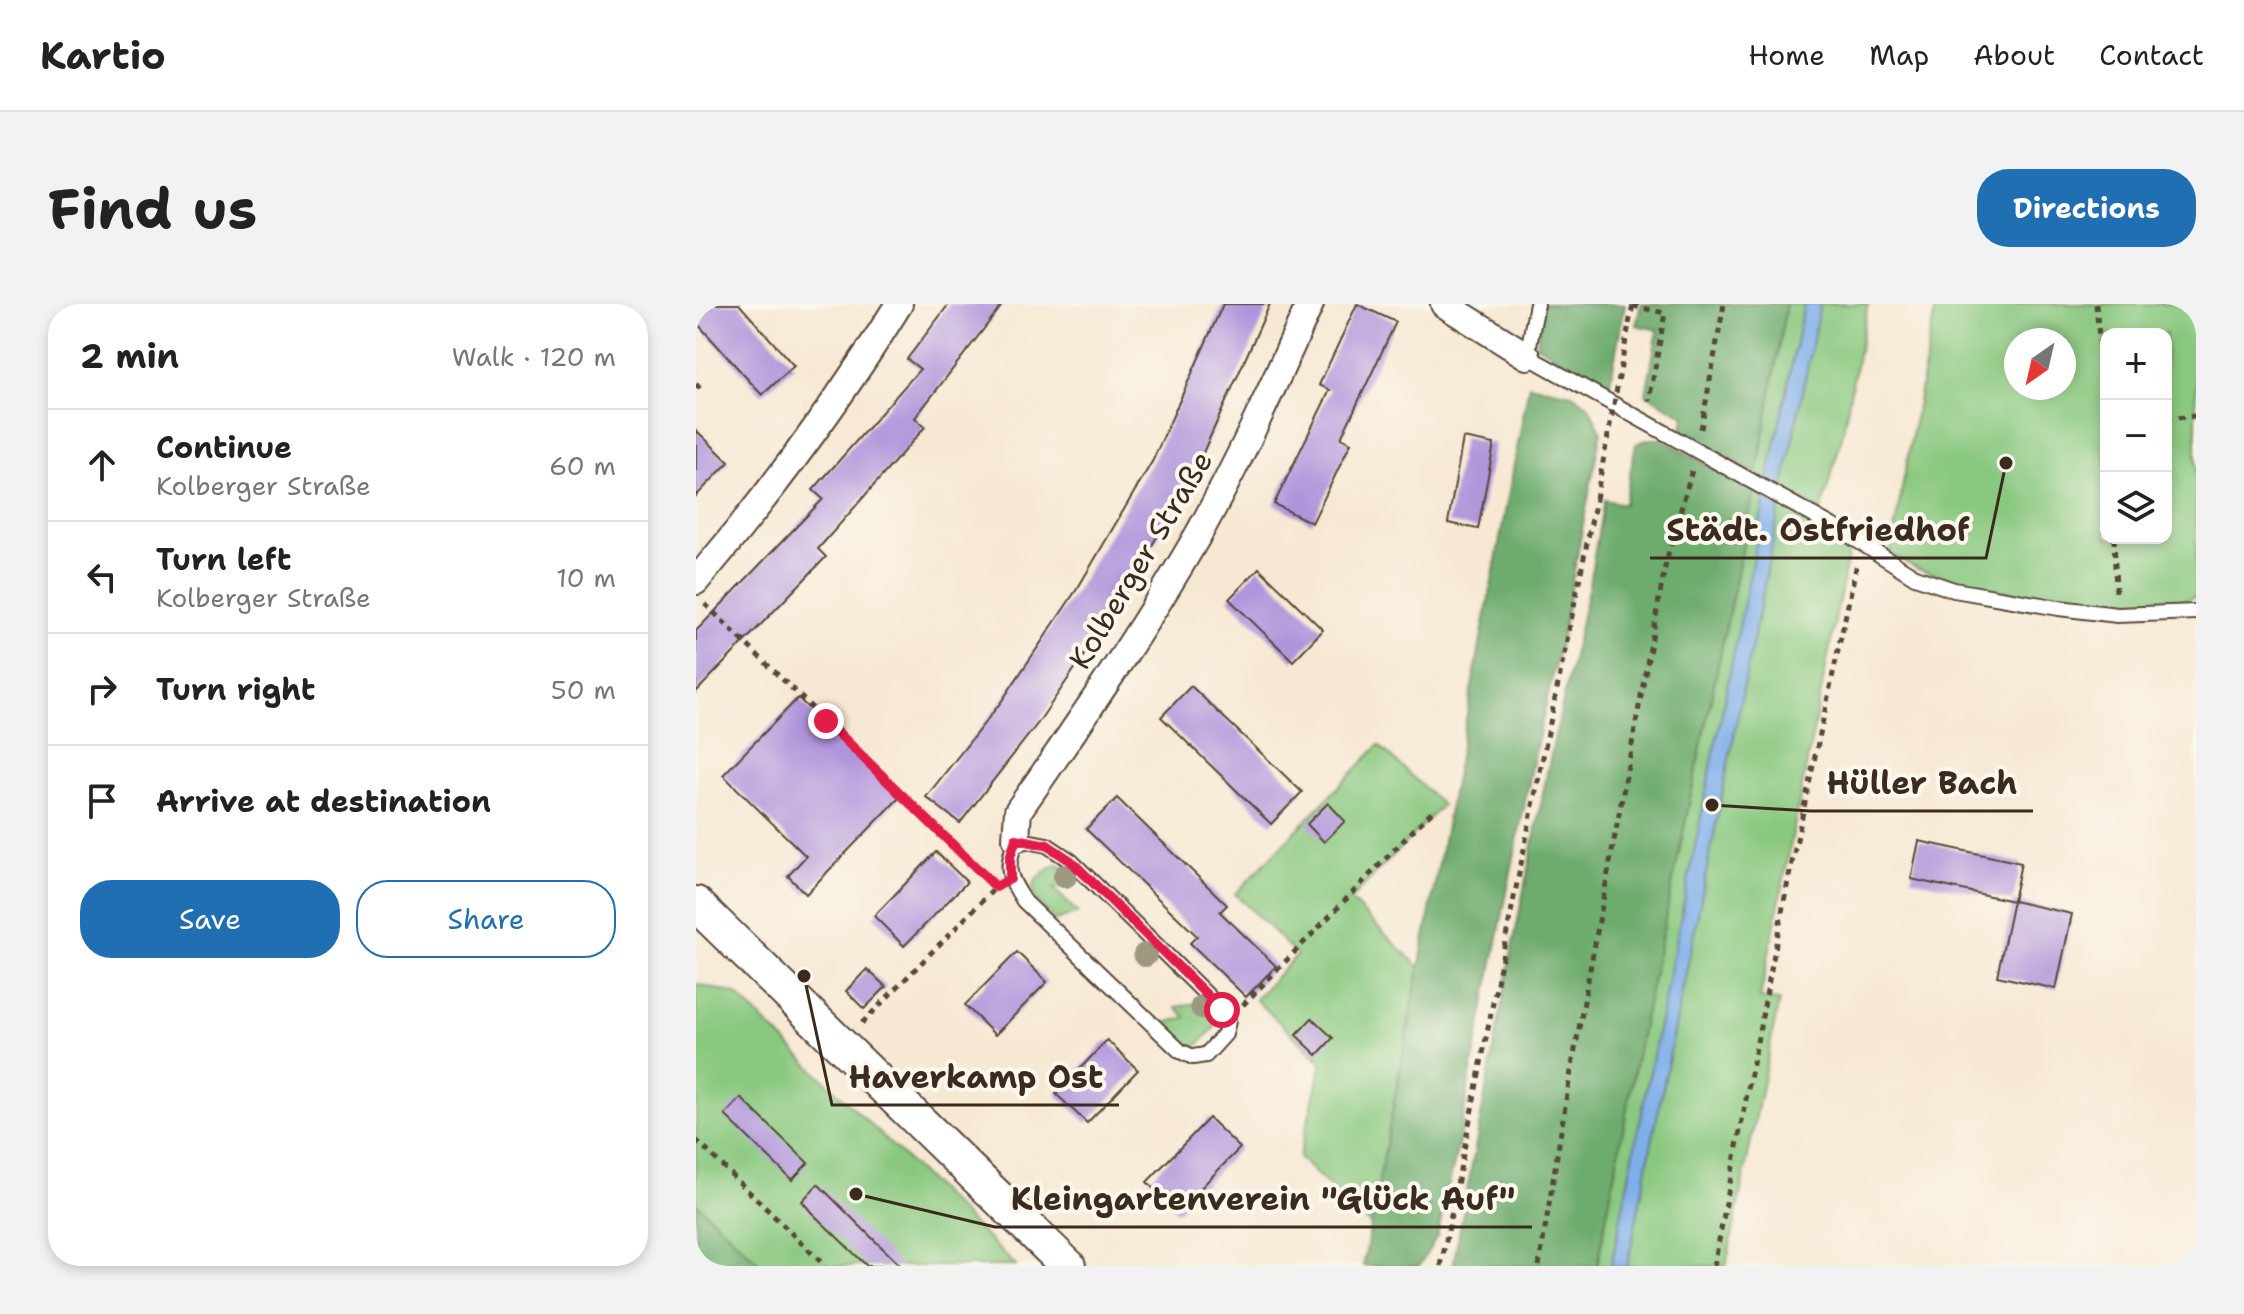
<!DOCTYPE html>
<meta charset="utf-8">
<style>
:root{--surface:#fff;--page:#f2f2f2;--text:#222;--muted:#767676;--line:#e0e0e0;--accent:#1f6fb2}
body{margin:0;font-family:"Shantell Sans",sans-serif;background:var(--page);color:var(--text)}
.controls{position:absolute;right:24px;top:24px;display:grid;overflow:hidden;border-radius:16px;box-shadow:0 4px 12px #0003}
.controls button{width:72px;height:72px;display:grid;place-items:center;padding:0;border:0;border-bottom:2px solid var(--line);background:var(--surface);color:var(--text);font:40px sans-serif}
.compass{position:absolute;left:1308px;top:24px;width:72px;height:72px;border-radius:50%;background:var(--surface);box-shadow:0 4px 12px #0003;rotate:214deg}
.stop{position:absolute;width:24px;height:24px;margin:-18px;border:6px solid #e11d48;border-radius:50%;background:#fff}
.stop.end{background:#e11d48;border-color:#fff;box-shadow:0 2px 8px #0008}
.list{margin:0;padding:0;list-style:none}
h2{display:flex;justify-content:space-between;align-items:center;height:104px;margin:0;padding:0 32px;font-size:34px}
h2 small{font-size:26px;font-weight:400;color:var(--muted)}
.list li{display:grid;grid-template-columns:52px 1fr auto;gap:24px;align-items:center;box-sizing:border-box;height:112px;padding:0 32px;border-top:2px solid var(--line)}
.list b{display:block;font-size:30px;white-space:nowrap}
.list p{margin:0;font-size:26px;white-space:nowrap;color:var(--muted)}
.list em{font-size:26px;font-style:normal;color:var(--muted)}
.actions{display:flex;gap:16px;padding:24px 32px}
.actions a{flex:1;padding:18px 0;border:2px solid var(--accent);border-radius:32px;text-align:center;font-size:28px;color:var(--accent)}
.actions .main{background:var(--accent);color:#fff}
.icon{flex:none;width:44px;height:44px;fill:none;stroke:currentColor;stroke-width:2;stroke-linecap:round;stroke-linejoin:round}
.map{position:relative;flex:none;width:1500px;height:962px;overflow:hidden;border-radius:32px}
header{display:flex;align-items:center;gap:48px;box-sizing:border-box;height:112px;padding:0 40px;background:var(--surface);border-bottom:2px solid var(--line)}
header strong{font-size:38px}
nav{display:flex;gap:44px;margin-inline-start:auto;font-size:28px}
.intro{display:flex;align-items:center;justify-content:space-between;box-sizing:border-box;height:192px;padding:0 48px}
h1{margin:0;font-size:56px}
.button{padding:20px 36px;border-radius:32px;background:var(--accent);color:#fff;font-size:28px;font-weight:700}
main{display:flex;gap:48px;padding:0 48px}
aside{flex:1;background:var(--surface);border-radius:32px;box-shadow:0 4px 12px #0003}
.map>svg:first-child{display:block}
.green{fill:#89c87f;stroke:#62794e;stroke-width:2;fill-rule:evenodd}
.forest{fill:#6eac6e;stroke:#546b46;stroke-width:2}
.water{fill:#7fafea;stroke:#5d6c84;stroke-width:2}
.building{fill:#b095db}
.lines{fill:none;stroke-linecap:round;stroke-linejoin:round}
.service-casing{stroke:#574639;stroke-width:18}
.minor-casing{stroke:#574639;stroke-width:30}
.tertiary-casing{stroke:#574639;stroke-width:38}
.path{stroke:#574639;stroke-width:5;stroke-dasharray:6 6;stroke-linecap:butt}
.service{stroke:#fff;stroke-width:14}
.minor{stroke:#fff;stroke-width:26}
.tertiary{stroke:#fff;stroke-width:34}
.path-bridge{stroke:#574639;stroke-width:5;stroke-dasharray:6 6;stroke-linecap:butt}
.tree{fill:#9c997f}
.route{stroke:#e11d48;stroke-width:10}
.labels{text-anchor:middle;stroke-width:8;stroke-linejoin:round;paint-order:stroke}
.street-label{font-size:30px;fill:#3b2a1e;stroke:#fbf7ec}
.leader{fill:none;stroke:#3b2a1e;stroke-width:3}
.callout-dot{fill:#3b2a1e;stroke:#fbf7ec;stroke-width:3}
.callout-label{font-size:32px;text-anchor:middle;font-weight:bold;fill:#3b2a1e;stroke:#fbf7ec;stroke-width:8;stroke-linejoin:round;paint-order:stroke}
</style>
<header>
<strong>Kartio</strong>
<nav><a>Home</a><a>Map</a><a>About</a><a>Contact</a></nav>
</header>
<div class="intro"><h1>Find us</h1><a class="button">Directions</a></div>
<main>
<aside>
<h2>2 min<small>Walk · 120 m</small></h2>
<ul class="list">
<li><svg class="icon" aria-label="ahead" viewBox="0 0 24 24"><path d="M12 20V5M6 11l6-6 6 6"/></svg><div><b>Continue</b><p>Kolberger Straße</p></div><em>60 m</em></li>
<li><svg class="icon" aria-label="left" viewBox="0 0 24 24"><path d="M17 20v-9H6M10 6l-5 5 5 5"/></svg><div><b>Turn left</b><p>Kolberger Straße</p></div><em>10 m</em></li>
<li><svg class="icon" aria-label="right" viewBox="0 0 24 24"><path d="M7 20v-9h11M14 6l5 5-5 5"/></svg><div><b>Turn right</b></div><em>50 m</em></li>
<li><svg class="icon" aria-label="arrive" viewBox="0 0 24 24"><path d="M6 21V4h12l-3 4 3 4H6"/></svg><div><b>Arrive at destination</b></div></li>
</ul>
<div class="actions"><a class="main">Save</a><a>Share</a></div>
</aside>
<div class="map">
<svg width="1500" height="962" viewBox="0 0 1500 962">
<rect width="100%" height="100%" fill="#fbf7ec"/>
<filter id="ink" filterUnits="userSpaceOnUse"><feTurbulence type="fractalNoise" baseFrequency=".0125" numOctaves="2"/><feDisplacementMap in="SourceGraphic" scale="16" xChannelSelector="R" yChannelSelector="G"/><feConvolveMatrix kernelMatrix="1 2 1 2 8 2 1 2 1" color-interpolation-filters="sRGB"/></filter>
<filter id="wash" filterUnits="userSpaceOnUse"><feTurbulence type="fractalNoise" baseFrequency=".006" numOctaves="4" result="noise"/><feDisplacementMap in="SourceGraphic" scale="32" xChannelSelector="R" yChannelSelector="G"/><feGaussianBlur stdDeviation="1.8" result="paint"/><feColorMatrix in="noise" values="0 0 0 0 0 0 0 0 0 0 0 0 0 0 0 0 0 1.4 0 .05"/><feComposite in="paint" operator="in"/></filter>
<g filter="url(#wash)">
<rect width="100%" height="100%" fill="#f7e8d3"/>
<!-- green -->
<path class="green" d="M 1090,0 L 1108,0 L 1072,177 L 1061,170 Z
M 1124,0 L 1172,0 L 1145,137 L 1125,207 L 1087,185 Z
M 1240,0 L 1500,0 L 1500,292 L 1463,304 L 1463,299 L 1406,303 L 1280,282 L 1222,265 L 1194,250 ZM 1410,30 L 1470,30 L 1470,234 L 1410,234 ZM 1320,36 L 1368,36 L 1368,84 L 1320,84 Z
M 1058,188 L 1069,194 L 915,962 L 901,962 L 946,726 Z
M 1084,202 L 1154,242 L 1064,694 L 1083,697 L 1030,962 L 931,962 Z
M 683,441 L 746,501 L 654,596 L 723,663 L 675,921 L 603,854 L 626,759 L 559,695 L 601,651 L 539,590 Z
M 360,561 L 370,564 L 383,577 L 358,585 L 382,609 L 360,617 C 336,593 322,583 360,561 Z
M 0,680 L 40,690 L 320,962 L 66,962 L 0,899 Z
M 508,697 L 518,707 L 519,723 L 501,742 L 491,742 L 467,720 L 490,713 L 480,703 Z"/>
<!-- forest -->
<path class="forest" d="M 847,0 L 929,0 L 913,84 L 840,41 Z
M 945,0 L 1090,0 L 1061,170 L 985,127 L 989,112 L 950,90 L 962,26 L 940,21 Z
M 833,81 L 876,90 L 892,101 L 905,127 L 865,335 L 839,448 L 775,768 L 764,833 L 741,932 L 723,962 L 667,962 Z
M 952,135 L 966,135 L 1058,188 L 946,726 L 901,962 L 757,962 L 819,631 L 852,464 L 893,281 L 908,196 L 928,200 L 940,140 Z
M 0,899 L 66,962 L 3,962 L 0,959 Z"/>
<!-- water -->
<path class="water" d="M 1108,0 L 1124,0 L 1087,185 L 1072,177 Z
M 1069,194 L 1084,202 L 931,962 L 915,962 Z"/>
<g id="blocks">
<!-- building -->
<path class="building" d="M 0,0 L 43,0 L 98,62 L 66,91 L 0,18 Z
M 253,0 L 307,0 L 219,114 L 229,123 L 122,245 L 130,253 L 0,388 L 0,327 L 127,195 L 117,186 L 224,65 L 211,55 Z
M 527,0 L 574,0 L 496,173 L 416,310 L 342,419 L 264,519 L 230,493 L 305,398 L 383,282 L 457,156 Z
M 661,0 L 700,18 L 645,134 L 655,139 L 616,219 L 578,200 L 634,86 L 623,81 Z
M 0,126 L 33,158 L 0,192 Z
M 767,134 L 798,140 L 782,225 L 752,219 Z
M 563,264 L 627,326 L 597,357 L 533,295 Z
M 495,382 L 606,488 L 575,520 L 465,413 Z
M 102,394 L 204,493 L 110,590 L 92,572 L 110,552 L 27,471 Z
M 421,494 L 531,601 L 524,608 L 580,662 L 550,693 L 494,639 L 501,632 L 390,525 Z
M 632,499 L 649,517 L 628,538 L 611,520 Z
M 1223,537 L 1325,559 L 1317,597 L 1215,575 Z
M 240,548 L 271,578 L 208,642 L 178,612 Z
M 1317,597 L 1376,610 L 1360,685 L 1301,672 Z
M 321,648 L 351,678 L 299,731 L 269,701 Z
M 171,665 L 190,683 L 168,705 L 150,687 Z
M 616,714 L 637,734 L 621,751 L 600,731 Z
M 411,736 L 442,766 L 391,819 L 360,790 Z
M 45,794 L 112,859 L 96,876 L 29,811 Z
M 513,814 L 544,844 L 481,908 L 451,878 Z
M 122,880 L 169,927 L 205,962 L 171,962 L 115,908 L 106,897 Z"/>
</g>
</g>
<g filter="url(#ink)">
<use href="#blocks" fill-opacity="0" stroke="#574639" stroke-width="2"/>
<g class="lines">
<defs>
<path id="service" d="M 841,0 L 831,52 L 1156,233 L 1219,273 L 1258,286 L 1363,304 L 1421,311 L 1500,308
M 320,535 L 351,541 L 375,557 L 526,706 L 532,717 L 529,730 L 510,751 L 497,753 L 484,747 L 328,597 C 312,571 309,566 320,535 Z"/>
<path id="minor" d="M 748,0 L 831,52
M 0,277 C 74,190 143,97 203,0
M 320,535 L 322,507 C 385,417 447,326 502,231 C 544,156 579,78 614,0"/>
<path id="tertiary" d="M 0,600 L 372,962"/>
</defs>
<!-- service casing -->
<use href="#service" class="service-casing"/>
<!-- minor casing -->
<use href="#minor" class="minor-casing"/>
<!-- tertiary casing -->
<use href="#tertiary" class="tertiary-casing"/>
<!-- path -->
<path class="path" d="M 1400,0 L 1410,111
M 937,2 L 969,9 L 953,97
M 933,20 L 937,1
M 0,80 L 4,85 L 0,89
M 1470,115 L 1500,112
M 1005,125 L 1028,0
M 1418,234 L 1420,289
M 9,300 L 292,575
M 547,701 L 739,504
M 166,719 L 297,586
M 0,836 L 129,962
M 745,962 L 811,628 L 900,195
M 843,962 L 873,778 L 970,258 L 996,166
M 1018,962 L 1092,577 L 1161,259"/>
<!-- service -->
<use href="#service" class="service"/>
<!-- minor -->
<use href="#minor" class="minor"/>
<!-- tertiary -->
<use href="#tertiary" class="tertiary"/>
<!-- path-bridge -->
<path class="path-bridge" d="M 900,195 L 933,20"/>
</g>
<!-- trees -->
<g class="tree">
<circle cx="369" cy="572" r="12"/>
<circle cx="449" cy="651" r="12"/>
<circle cx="506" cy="703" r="12"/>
</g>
</g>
<g class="lines" filter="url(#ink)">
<!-- route -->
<path class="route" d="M 130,417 L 300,583 L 314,575 L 314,553 L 320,535 L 351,541 L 375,557 L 526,706"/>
</g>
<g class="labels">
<!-- street labels -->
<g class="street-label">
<text transform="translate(445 256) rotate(-59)" y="10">Kolberger Straße</text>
</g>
</g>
<!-- callouts -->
<path class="leader" d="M1310 159L1290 254H954M1016 501L1114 507H1337M108 672L136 801H423M160 890L299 923H836"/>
<g class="callout-dot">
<circle cx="1310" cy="159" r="8"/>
<circle cx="1016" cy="501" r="8"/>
<circle cx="108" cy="672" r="8"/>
<circle cx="160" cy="890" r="8"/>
</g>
<g class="callout-label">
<text x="1122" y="237">Städt. Ostfriedhof</text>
<text x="1226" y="490">Hüller Bach</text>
<text x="280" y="784">Haverkamp Ost</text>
<text x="567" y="906">Kleingartenverein "Glück Auf"</text>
</g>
</svg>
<div class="controls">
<button>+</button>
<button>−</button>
<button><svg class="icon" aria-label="layers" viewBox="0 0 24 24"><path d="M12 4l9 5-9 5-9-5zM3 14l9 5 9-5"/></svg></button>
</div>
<svg class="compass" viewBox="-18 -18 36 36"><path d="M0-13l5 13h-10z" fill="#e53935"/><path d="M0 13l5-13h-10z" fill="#767676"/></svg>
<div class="stop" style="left:526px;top:706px"></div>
<div class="stop end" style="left:130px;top:417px"></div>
</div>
</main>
